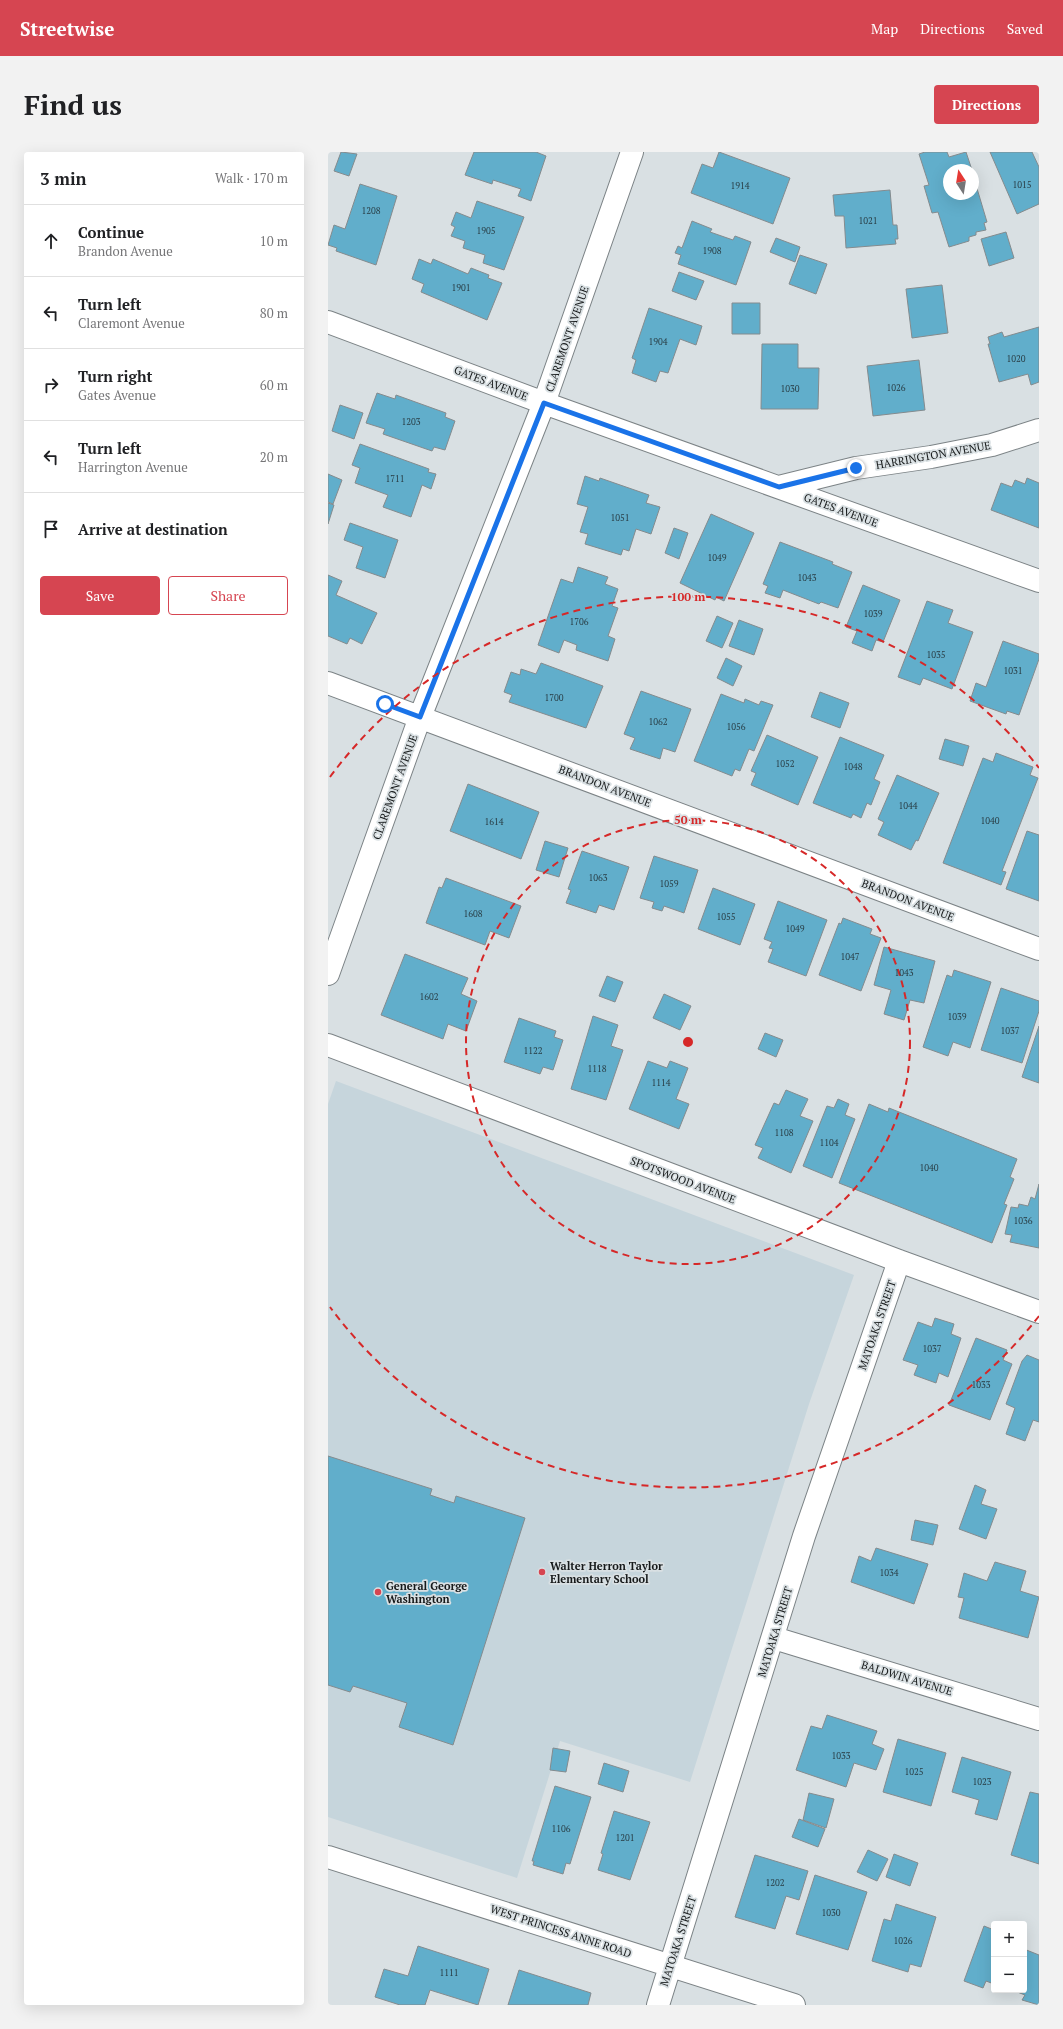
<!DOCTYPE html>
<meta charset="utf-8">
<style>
:root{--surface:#fff;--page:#f2f2f2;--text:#202124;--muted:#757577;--line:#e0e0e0;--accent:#d64551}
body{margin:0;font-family:"PT Serif",serif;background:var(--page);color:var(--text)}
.controls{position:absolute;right:12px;bottom:12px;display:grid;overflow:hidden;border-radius:4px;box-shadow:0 4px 16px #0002}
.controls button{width:36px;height:36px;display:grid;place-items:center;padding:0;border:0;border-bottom:1px solid var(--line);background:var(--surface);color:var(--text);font:20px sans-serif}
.compass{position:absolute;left:615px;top:12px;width:36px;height:36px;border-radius:50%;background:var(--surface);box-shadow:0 4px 16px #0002;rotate:348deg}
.stop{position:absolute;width:12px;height:12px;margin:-9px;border:3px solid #1a73e8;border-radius:50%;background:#fff}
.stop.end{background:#1a73e8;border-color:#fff;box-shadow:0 1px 4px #0008}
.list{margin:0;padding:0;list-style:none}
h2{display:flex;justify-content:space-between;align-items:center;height:52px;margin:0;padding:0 16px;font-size:17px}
h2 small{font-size:13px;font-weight:400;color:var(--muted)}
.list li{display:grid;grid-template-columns:26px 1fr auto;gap:12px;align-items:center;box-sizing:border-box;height:72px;padding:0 16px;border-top:1px solid var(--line)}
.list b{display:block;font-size:15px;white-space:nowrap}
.list p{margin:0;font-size:13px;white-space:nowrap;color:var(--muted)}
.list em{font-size:13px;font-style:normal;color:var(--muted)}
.actions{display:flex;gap:8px;padding:12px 16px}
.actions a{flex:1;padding:9px 0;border:1px solid var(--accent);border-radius:4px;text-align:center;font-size:14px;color:var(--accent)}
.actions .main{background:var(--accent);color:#fff}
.icon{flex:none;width:22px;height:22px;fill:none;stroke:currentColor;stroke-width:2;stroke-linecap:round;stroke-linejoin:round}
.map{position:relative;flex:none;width:711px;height:1853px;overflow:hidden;border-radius:4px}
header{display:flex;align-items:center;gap:24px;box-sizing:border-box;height:56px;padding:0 20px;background:var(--accent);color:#fff}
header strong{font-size:19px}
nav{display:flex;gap:22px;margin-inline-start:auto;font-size:14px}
.intro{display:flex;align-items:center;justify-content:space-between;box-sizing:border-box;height:96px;padding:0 24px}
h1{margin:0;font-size:28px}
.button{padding:10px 18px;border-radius:4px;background:var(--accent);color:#fff;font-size:14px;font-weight:700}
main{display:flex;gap:24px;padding:0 24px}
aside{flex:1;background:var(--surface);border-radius:4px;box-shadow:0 4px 16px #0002}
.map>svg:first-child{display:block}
.built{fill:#c6d5dc}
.building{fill:#61aecb;stroke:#848b8e}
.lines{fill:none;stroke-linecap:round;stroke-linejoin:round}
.minor-casing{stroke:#7c8386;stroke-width:24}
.minor{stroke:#fff;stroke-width:22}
.route{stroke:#1a73e8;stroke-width:5}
.ring{fill:none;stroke:#d62828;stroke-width:2;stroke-dasharray:7 5}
.poi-dot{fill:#d64551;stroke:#d9e0e3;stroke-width:1.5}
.labels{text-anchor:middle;stroke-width:3.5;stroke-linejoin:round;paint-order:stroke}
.number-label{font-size:9px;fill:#293e46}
.street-label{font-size:11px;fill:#16191a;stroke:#d9e0e3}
.poi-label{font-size:11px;font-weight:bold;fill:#16191a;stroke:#d9e0e3;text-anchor:start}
.centre{fill:#d62828;stroke:#d9e0e3;stroke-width:2}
.ring-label{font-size:12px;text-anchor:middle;font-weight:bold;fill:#d62828;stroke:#d9e0e3;stroke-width:3.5;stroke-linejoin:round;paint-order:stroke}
</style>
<header>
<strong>Streetwise</strong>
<nav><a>Map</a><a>Directions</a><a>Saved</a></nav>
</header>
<div class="intro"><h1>Find us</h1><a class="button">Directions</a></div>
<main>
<aside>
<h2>3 min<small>Walk · 170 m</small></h2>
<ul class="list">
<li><svg class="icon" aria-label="ahead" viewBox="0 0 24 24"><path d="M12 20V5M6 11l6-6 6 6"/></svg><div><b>Continue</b><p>Brandon Avenue</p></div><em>10 m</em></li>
<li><svg class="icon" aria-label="left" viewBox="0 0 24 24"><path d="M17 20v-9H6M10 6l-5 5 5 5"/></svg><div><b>Turn left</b><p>Claremont Avenue</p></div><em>80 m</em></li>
<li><svg class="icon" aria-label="right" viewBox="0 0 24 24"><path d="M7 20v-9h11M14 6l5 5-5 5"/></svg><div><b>Turn right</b><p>Gates Avenue</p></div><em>60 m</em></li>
<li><svg class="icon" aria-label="left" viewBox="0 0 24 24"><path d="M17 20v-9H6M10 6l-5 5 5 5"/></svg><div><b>Turn left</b><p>Harrington Avenue</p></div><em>20 m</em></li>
<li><svg class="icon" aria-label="arrive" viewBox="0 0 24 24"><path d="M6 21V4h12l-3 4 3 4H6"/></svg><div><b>Arrive at destination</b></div></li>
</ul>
<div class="actions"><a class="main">Save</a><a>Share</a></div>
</aside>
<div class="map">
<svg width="711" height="1853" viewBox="0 0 711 1853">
<rect width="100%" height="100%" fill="#d9e0e3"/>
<!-- built -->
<path class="built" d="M 8,929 L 526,1123 L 481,1252 L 362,1630 L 232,1589 L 189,1726 L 0,1665 L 0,952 Z"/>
<!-- building -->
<path class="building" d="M 13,0 L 29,2 L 21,24 L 6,19 Z
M 146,0 L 208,0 L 218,4 L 203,49 L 190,44 L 193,37 L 165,28 L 164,32 L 137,23 Z
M 391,0 L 462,26 L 445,72 L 363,41 L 374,12 L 385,16 Z
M 597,0 L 619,0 L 621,5 L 638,0 L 644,18 L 621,18 L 621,42 L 645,42 L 645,23 L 659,70 L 656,71 L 658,78 L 648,80 L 648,83 L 641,85 L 641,89 L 621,95 L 610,60 L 604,61 L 596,34 L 601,33 L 591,2 Z
M 662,0 L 704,0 L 711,15 L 711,52 L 689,62 Z
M 32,32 L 69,44 L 48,113 L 8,99 L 9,96 L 0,93 L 6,73 L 17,77 Z
M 562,38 L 565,73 L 569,73 L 570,87 L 567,87 L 568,92 L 518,96 L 516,64 L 507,64 L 505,43 Z
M 149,49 L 196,65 L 176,118 L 155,111 L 157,103 L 135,96 L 137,89 L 123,84 L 127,75 L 123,73 L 128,60 L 143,66 Z
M 364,69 L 384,77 L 382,80 L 405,88 L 407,84 L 423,90 L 408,133 L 350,112 L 353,103 L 347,101 L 350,94 L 354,96 Z
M 678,80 L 686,106 L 661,114 L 653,87 Z
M 448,86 L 472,95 L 467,110 L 442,100 Z
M 472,103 L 499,112 L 488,142 L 461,132 Z
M 91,107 L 103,112 L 105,107 L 140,122 L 143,116 L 161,123 L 160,126 L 174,131 L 159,168 L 93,140 L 96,132 L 84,127 Z
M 351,120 L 376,129 L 368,148 L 344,139 Z
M 614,133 L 620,181 L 584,186 L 578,137 Z
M 404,151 L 432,151 L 432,182 L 404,182 Z
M 321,156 L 374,174 L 368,193 L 352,187 L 340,221 L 332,219 L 328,230 L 304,221 L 308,208 L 304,206 Z
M 711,175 L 711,230 L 703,233 L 700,222 L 671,230 L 660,192 L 662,192 L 660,185 L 674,180 L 676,185 Z
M 434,192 L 470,192 L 470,216 L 491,216 L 490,257 L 433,257 Z
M 591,208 L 597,258 L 545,264 L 539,214 Z
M 49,241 L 67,247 L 68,243 L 118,261 L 117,265 L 127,269 L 117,298 L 106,295 L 104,299 L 55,282 L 57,277 L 38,271 Z
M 12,253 L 35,261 L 26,287 L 4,279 Z
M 32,292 L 101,317 L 100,320 L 108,322 L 103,337 L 94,333 L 83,365 L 55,355 L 60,343 L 27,331 L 32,316 L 24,313 Z
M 0,322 L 14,328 L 5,352 L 0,350 Z
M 257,324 L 271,329 L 272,326 L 321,343 L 318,351 L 332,355 L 323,382 L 308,377 L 301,399 L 295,397 L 293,403 L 257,392 L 260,382 L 252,380 L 260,355 L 249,352 Z
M 699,326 L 711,331 L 711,376 L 663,358 L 673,331 L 684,335 L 687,328 L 697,332 Z
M 0,351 L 6,353 L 0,372 Z
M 383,362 L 426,381 L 396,449 L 388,445 L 387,448 L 352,431 Z
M 22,371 L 70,388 L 57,426 L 28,416 L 35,395 L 16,388 Z
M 346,376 L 360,381 L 351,407 L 337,401 Z
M 452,390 L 505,410 L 504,412 L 524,420 L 510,456 L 493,450 L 491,452 L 455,438 L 452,446 L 437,441 L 440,434 L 435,432 Z
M 250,415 L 280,425 L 277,432 L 290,437 L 284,454 L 290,456 L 280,484 L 287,487 L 280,509 L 248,498 L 249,493 L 236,488 L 231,501 L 210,493 L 233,427 L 245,431 Z
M 0,423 L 14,429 L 8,443 L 49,461 L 34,492 L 22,486 L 19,492 L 0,484 Z
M 535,433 L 572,448 L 555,490 L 548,488 L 544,499 L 524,491 L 529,479 L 518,475 Z
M 599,449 L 625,458 L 620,471 L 645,480 L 624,537 L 595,526 L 592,533 L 570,525 Z
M 389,464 L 405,471 L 394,496 L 378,489 Z
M 411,468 L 435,477 L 426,503 L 401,494 Z
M 675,489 L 711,502 L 711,507 L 691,563 L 679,559 L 678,562 L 642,549 L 648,531 L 658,535 Z
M 398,506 L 414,514 L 405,534 L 389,526 Z
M 213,511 L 275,534 L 258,576 L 181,550 L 184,543 L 176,540 L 183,520 L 192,523 L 193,517 L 208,522 Z
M 313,539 L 363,557 L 347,600 L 335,596 L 332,607 L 302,597 L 307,586 L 296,582 Z
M 492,540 L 521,551 L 512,576 L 483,565 Z
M 393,542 L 416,551 L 417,547 L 431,553 L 433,549 L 445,553 L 426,599 L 421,597 L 412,619 L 407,617 L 404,624 L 366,609 Z
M 439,583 L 490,605 L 470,653 L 423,633 L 428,621 L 423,619 Z
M 512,585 L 556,603 L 546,627 L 552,630 L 543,653 L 539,651 L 533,666 L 525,662 L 523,666 L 485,651 Z
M 617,587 L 641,594 L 635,614 L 611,607 Z
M 668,601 L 705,615 L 702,623 L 710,626 L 674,719 L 678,720 L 673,733 L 615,711 L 655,606 L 665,610 Z
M 569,623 L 611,641 L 590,689 L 588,688 L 583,698 L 550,683 L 556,670 L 550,667 Z
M 140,632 L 211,660 L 193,707 L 122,679 Z
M 699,679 L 711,683 L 711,749 L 678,737 Z
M 217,689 L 240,696 L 231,725 L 208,718 Z
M 254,699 L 301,715 L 286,758 L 271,753 L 268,761 L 238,751 L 243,738 L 240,737 Z
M 326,704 L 370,718 L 356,761 L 336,754 L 334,759 L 324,756 L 326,750 L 312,746 Z
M 118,726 L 193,754 L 181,786 L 162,779 L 157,793 L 98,771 L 111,735 L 114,736 Z
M 385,736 L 427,752 L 412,793 L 370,777 Z
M 450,749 L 499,768 L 478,824 L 440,810 L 445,797 L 441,796 L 444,790 L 436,787 Z
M 515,766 L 544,777 L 542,782 L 553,786 L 533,839 L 491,823 L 511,771 L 513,772 Z
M 556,795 L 607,809 L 596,851 L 582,848 L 576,868 L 556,862 L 563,838 L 546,833 Z
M 77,802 L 140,826 L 133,842 L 149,849 L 138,879 L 120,872 L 115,887 L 53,863 Z
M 626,818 L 663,830 L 642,896 L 625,890 L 620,904 L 595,895 L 619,823 L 624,825 Z
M 279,824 L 295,830 L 287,850 L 271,844 Z
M 673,836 L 711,849 L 711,859 L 694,911 L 653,898 Z
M 336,842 L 363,854 L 352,878 L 325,866 Z
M 265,864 L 290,873 L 283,894 L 295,898 L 278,948 L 243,937 Z
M 191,866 L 228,879 L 226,885 L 235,888 L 225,918 L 215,915 L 212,922 L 176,910 Z
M 711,874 L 711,931 L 694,925 Z
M 437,881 L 455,888 L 448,905 L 430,897 Z
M 320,909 L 339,916 L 342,909 L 360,916 L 348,947 L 361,952 L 351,977 L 301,957 Z
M 458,938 L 480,947 L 472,964 L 485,969 L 463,1021 L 430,1006 L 435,996 L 427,993 L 446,951 L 451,953 Z
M 510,947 L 521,952 L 517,963 L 527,967 L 504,1026 L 475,1014 L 499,954 L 506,956 Z
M 541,952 L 560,960 L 561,956 L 689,1007 L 682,1025 L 686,1027 L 676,1052 L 679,1053 L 664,1091 L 511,1031 Z
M 711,1032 L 711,1096 L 682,1090 L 684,1083 L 677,1082 L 683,1055 L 690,1056 L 691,1052 L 700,1054 L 703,1045 L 707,1047 Z
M 607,1166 L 626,1172 L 623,1182 L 633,1186 L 620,1225 L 611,1221 L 608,1231 L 586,1223 L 590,1213 L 575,1208 L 590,1170 L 604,1175 Z
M 648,1186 L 679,1198 L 675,1208 L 684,1212 L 662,1268 L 621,1253 Z
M 699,1203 L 711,1208 L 711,1270 L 705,1268 L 697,1289 L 678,1282 L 687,1256 L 678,1252 L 694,1209 Z
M 0,1304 L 104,1337 L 102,1343 L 126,1351 L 128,1344 L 197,1366 L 125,1593 L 71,1575 L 79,1551 L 25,1534 L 22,1540 L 0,1533 Z
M 647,1333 L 658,1338 L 653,1352 L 669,1357 L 658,1387 L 631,1377 Z
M 587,1368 L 610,1373 L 605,1393 L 583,1388 Z
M 548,1396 L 600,1412 L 586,1452 L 523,1430 L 531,1404 L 543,1409 Z
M 667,1410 L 698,1419 L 692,1439 L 711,1445 L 700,1486 L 631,1466 L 636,1446 L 630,1445 L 636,1421 L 659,1429 Z
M 499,1563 L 549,1579 L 544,1592 L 556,1597 L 548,1618 L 526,1611 L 518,1635 L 468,1618 L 483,1574 L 494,1577 Z
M 570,1587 L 618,1601 L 603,1654 L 555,1640 Z
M 225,1596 L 242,1599 L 238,1620 L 222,1618 Z
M 634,1605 L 683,1620 L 669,1668 L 647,1662 L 651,1648 L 624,1640 Z
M 276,1611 L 301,1619 L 295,1640 L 270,1632 Z
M 227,1634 L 263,1645 L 242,1712 L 238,1711 L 235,1722 L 205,1713 L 206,1709 L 204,1709 Z
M 702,1640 L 711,1642 L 711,1712 L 683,1703 Z
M 481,1641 L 506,1647 L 498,1676 L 475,1668 Z
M 286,1659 L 322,1670 L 302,1728 L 270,1718 L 275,1702 L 273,1701 Z
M 471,1667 L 497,1677 L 490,1695 L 464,1685 Z
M 540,1698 L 560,1707 L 549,1729 L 529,1720 Z
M 566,1702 L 590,1711 L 582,1734 L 558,1725 Z
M 427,1703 L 480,1719 L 471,1748 L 458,1744 L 447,1777 L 407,1765 Z
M 487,1723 L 539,1740 L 520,1798 L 468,1782 Z
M 568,1752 L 608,1765 L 593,1815 L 582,1812 L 580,1820 L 544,1809 L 556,1767 L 563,1769 Z
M 656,1774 L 666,1778 L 666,1832 L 658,1829 L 655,1836 L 636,1829 Z
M 90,1794 L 161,1817 L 150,1853 L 102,1838 L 97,1853 L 72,1853 L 47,1845 L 56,1817 L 80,1824 Z
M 696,1797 L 711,1803 L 711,1853 L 694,1848 L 697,1843 L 684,1838 L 696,1838 Z
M 191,1818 L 263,1841 L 260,1853 L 180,1853 Z"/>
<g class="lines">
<defs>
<path id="minor" d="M 0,170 L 216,251 L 711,429
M 451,335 L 528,316 L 603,305 L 664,293 L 711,278
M 0,531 L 711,797
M 0,822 L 92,565 L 216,251 L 304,0
M 0,893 L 571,1109 L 711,1160
M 446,1486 L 711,1567
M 0,1705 L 466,1853
M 330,1853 L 476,1384 L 571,1109"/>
</defs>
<!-- minor casing -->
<use href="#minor" class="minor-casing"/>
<!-- minor -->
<use href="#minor" class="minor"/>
</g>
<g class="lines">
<!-- route -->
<path class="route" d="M 57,552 L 92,565 L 216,251 L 451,335 L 528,316"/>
</g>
<!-- distance rings -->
<g class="ring">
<circle cx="360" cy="890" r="222"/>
<path d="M711 1164A445 445 0 0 1 2 1155M2 625A445 445 0 0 1 711 616"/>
</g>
<!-- markers -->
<g class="poi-dot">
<circle cx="214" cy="1420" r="4"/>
<circle cx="50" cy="1440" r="4"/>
</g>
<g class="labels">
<!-- number labels -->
<g class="number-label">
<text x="694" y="36">1015</text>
<text x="412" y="37">1914</text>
<text x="43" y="62">1208</text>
<text x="540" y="72">1021</text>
<text x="158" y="82">1905</text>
<text x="384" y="102">1908</text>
<text x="133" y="139">1901</text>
<text x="330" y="193">1904</text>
<text x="688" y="210">1020</text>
<text x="568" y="239">1026</text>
<text x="462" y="240">1030</text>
<text x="83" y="273">1203</text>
<text x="67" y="330">1711</text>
<text x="292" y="369">1051</text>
<text x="389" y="409">1049</text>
<text x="479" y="429">1043</text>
<text x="545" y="465">1039</text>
<text x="251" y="473">1706</text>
<text x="608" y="506">1035</text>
<text x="685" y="522">1031</text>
<text x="226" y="549">1700</text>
<text x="330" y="573">1062</text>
<text x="408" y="578">1056</text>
<text x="457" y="615">1052</text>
<text x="525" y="618">1048</text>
<text x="580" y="657">1044</text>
<text x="662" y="672">1040</text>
<text x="166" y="673">1614</text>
<text x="270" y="729">1063</text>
<text x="341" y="735">1059</text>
<text x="145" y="765">1608</text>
<text x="398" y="768">1055</text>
<text x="467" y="780">1049</text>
<text x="522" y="808">1047</text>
<text x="576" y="824">1043</text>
<text x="101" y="848">1602</text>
<text x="629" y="868">1039</text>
<text x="682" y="882">1037</text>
<text x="205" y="902">1122</text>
<text x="269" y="920">1118</text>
<text x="333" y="934">1114</text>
<text x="456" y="984">1108</text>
<text x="501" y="994">1104</text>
<text x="601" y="1019">1040</text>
<text x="695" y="1072">1036</text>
<text x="604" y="1200">1037</text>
<text x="653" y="1236">1033</text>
<text x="561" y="1424">1034</text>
<text x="513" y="1607">1033</text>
<text x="586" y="1623">1025</text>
<text x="654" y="1633">1023</text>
<text x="233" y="1680">1106</text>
<text x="297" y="1689">1201</text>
<text x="447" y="1734">1202</text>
<text x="503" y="1764">1030</text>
<text x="575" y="1792">1026</text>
<text x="121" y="1824">1111</text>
</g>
<!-- street labels -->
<g class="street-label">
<text transform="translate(239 187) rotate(-71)" y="4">CLAREMONT AVENUE</text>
<text transform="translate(163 231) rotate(21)" y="4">GATES AVENUE</text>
<text transform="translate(605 303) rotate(-10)" y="4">HARRINGTON AVENUE</text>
<text transform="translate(513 358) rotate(20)" y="4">GATES AVENUE</text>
<text transform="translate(277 634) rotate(21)" y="4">BRANDON AVENUE</text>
<text transform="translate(67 635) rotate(-70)" y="4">CLAREMONT AVENUE</text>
<text transform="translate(580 748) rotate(21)" y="4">BRANDON AVENUE</text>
<text transform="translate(355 1028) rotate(21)" y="4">SPOTSWOOD AVENUE</text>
<text transform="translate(549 1173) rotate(-71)" y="4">MATOAKA STREET</text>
<text transform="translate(447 1480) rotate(-73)" y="4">MATOAKA STREET</text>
<text transform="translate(579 1526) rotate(17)" y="4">BALDWIN AVENUE</text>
<text transform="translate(233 1779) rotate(18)" y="4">WEST PRINCESS ANNE ROAD</text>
<text transform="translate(350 1789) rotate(-72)" y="4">MATOAKA STREET</text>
</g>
<!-- poi labels -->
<g class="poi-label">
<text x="222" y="1418">Walter Herron Taylor<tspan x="222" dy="13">Elementary School</tspan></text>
<text x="58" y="1438">General George<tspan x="58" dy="13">Washington</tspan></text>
</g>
</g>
<circle cx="360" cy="890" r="6" class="centre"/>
<g class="ring-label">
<text x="360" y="449">100 m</text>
<text x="360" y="672">50 m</text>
</g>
</svg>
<div class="controls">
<button>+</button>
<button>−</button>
</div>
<svg class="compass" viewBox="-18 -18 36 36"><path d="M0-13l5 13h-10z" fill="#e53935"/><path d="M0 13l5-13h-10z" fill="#757577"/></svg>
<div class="stop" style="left:57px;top:552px"></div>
<div class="stop end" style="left:528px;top:316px"></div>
</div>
</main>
